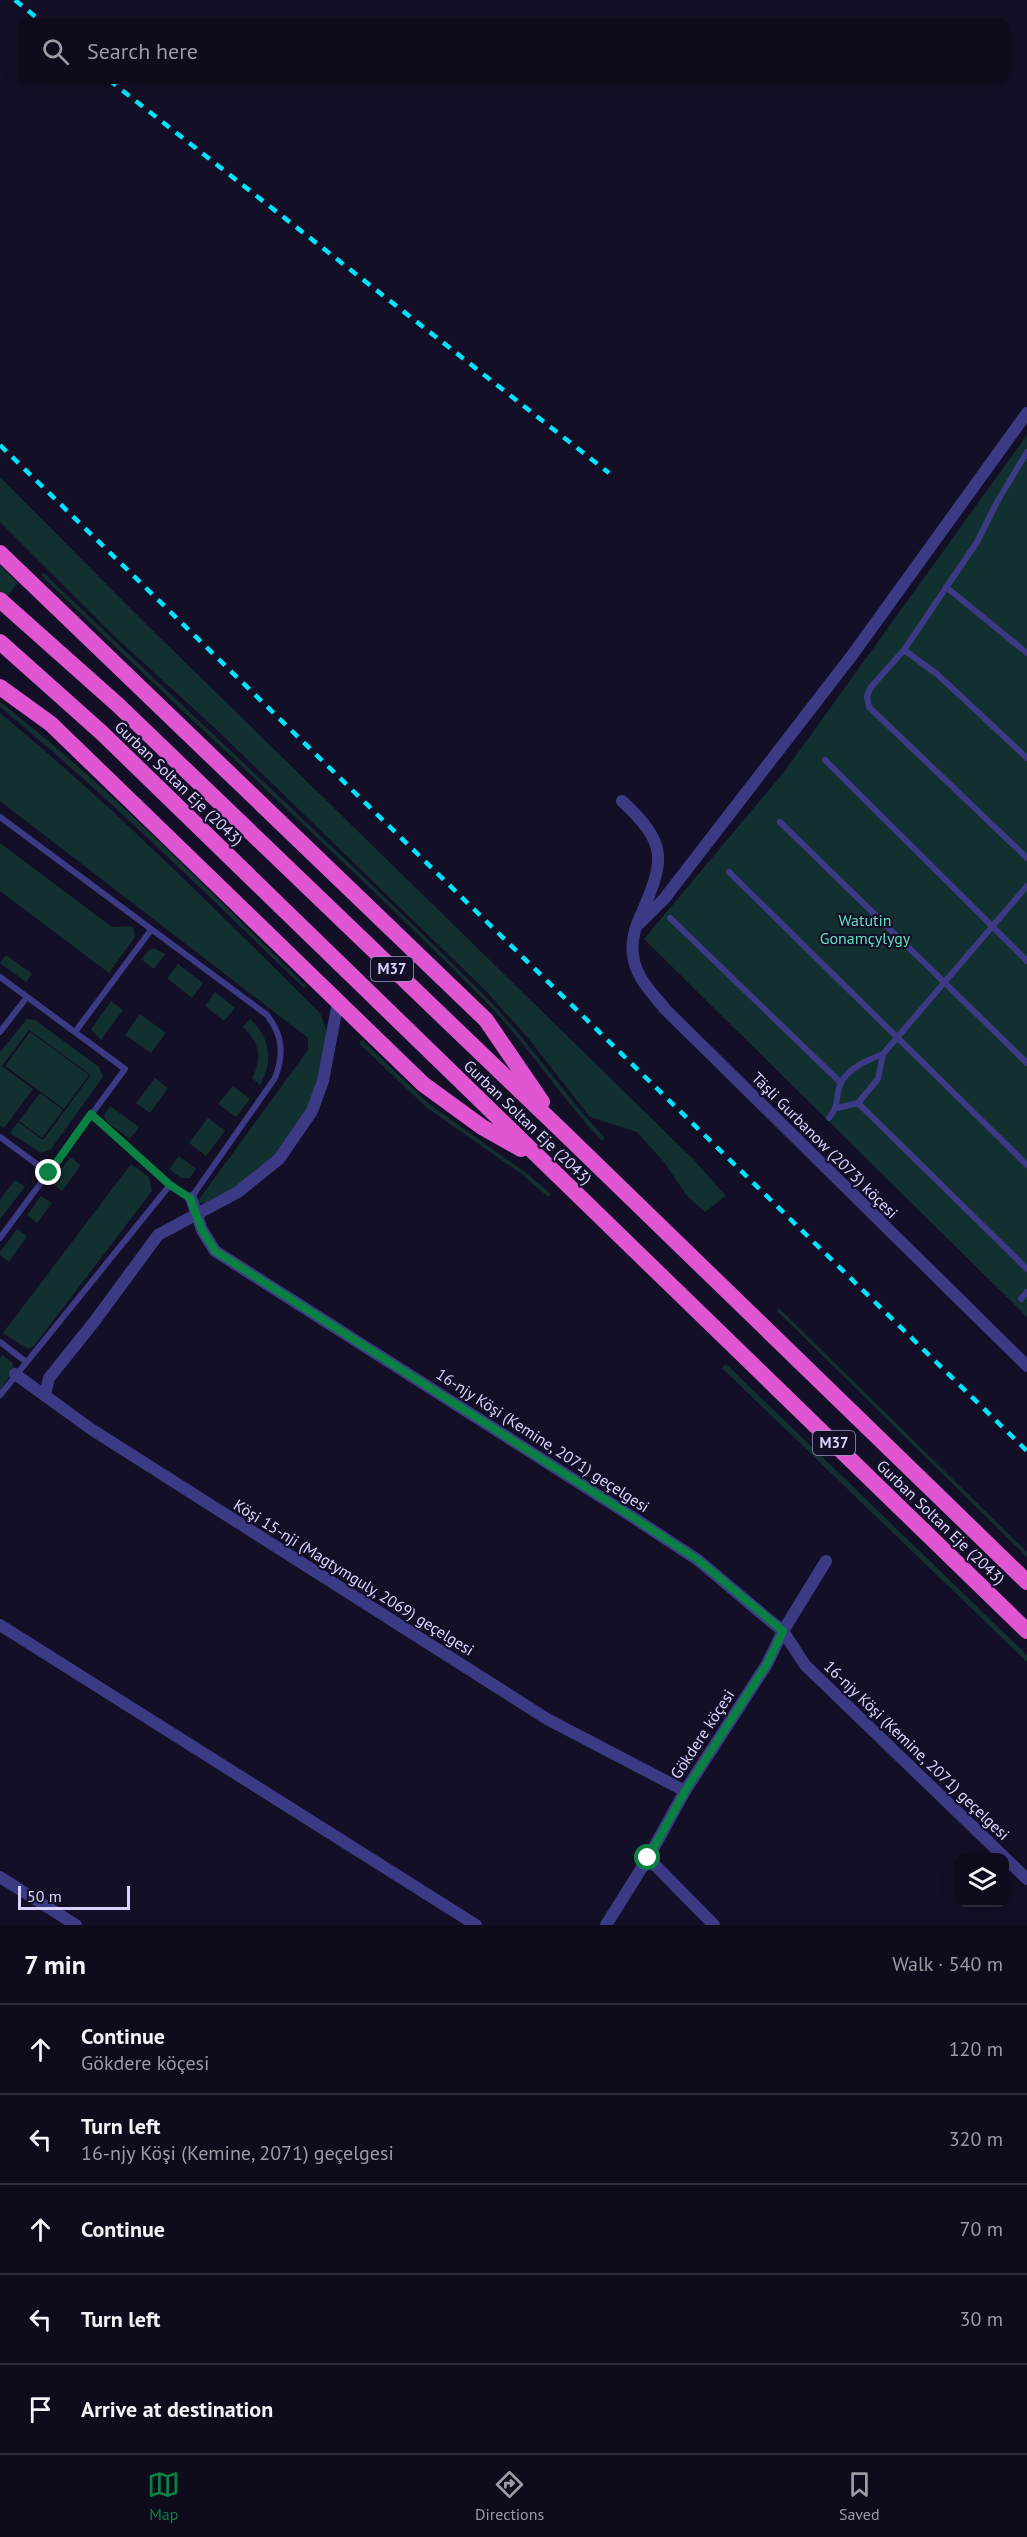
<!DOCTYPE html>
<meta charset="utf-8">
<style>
:root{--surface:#0e0b1c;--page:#1c1929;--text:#f1f3f6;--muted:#9b9ba3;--line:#2e2b3b;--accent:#0b8043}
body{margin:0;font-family:"PT Sans",sans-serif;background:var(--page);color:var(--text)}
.controls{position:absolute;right:18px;bottom:18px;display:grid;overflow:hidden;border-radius:12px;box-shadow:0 3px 15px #0003}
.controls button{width:54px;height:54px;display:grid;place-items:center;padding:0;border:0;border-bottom:2px solid var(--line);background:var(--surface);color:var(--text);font:30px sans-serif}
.scale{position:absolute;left:18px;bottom:15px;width:112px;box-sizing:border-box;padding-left:6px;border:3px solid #d9d4ff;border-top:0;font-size:16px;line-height:21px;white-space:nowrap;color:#d9d4ff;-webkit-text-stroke:4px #130f26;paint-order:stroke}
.stop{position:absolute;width:18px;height:18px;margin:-14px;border:4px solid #0b8043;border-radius:50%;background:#fff}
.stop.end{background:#0b8043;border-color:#fff;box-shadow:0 2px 6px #0008}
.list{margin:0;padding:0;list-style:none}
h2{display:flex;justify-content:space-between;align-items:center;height:78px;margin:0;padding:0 24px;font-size:26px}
h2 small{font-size:20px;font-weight:400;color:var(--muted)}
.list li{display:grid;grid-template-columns:39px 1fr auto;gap:18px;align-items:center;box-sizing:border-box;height:90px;padding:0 24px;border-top:2px solid var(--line)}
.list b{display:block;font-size:22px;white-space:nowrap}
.list p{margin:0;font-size:20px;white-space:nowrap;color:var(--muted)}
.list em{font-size:20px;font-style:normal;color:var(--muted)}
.icon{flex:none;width:33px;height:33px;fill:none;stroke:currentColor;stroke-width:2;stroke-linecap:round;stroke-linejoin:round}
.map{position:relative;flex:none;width:1027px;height:1925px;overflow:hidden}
.search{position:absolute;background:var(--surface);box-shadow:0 3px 15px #0003;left:18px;right:18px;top:18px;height:66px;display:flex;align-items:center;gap:15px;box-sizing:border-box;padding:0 21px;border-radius:12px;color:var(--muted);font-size:22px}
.sheet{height:528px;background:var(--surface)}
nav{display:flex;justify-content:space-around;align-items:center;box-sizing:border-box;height:84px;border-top:2px solid var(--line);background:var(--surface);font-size:16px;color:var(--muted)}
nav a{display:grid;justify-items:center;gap:3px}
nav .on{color:var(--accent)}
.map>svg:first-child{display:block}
.green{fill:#12302f}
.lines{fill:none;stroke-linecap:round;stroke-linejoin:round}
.service{stroke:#3d3a85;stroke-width:6}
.minor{stroke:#3d3a85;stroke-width:12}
.trunk{stroke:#e055d1;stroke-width:16}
.rail{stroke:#00e5ff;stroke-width:4.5;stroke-dasharray:9 8;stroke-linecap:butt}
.route{stroke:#0b8043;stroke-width:8}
.labels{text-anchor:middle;stroke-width:4.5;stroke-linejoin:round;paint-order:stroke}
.shield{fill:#130f26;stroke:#9e99be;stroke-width:1.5}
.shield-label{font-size:15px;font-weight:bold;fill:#d9d4ff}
.street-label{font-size:16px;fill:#d9d4ff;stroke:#130f26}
.park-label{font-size:16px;fill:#5fe0c0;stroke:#130f26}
</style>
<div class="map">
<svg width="1027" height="1925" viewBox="0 0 1027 1925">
<rect width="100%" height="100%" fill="#130f26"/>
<!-- green -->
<path class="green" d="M 1027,435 L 1027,1317 L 644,939 L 784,772 Z
M 0,477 L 146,624 L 693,1159 L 726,1196 L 705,1212 L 687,1196 L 664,1162 L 637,1132 L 590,1117 L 528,1038 L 485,990 L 218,731 L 112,634 L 0,522 Z
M 0,565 L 18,583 L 0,605 Z
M 44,573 C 189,714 339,849 482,993 C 527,1038 561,1092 605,1138 L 602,1141 C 559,1095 525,1041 480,996 C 337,852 186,717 41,575 Z
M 0,702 C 110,787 207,889 306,986 L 304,988 C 205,893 107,795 0,707 Z
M 0,713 C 113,806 216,910 320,1013 C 324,1025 331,1039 329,1052 C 328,1061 301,1126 296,1133 C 276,1158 230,1201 198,1204 L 197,1202 L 308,1050 L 308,1038 L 0,801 Z
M 0,843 L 112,927 L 128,926 L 134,928 L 135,937 L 109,973 L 0,891 Z
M 154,948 L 165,954 L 154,969 L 141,959 L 148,951 Z
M 6,955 L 32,974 L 26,982 L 0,963 Z
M 178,964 L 203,983 L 192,998 L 167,978 Z
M 215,992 L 235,1008 L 224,1021 L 205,1006 Z
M 111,1001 L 123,1010 L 101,1040 L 91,1029 Z
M 140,1014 L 166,1033 L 151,1053 L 125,1035 Z
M 27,1019 L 35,1020 L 99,1067 L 103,1077 L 51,1149 L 41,1153 L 10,1133 L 18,1122 L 43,1140 L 91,1075 L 29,1030 L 2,1066 L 33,1089 L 4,1128 L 0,1125 L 0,1052 Z
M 250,1019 C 270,1037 274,1061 260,1085 L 252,1078 C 263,1059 259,1041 243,1027 Z
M 30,1032 L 89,1075 L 64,1109 L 5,1066 Z
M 362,1040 L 429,1104 L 525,1172 L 551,1194 L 548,1197 L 523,1175 L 426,1107 L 359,1043 Z
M 155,1078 L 168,1088 L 150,1113 L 136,1103 Z
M 233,1086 L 250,1099 L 236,1117 L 218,1104 Z
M 40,1093 L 63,1110 L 42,1138 L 19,1121 Z
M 110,1106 L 139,1127 L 130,1139 L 107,1122 L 104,1116 Z
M 208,1118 L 225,1131 L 206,1156 L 189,1143 Z
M 179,1156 L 196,1169 L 190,1178 L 181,1178 L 169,1169 Z
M 70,1157 L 81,1165 L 62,1191 L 51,1183 Z
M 131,1164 L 149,1177 L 152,1191 L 34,1346 L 28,1349 L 3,1333 Z
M 15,1180 L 25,1187 L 0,1219 L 0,1200 Z
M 41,1196 L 52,1203 L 37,1223 L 27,1215 Z
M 17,1229 L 27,1236 L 9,1262 L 0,1255 L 0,1252 Z
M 779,1308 L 1027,1552 L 1027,1557 L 777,1311 Z
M 2,1355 L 12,1362 L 14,1369 L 0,1390 L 0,1358 Z
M 726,1364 L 1027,1655 L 1027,1662 L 722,1368 Z"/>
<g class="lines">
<!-- service -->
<path class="service" d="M 1027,452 L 997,502 L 977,542 L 904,650 L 871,687 L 867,696 L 869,707 L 1027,858
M 946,587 L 1027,653
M 904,650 L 937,674 L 1027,758
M 825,760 L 1027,961
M 0,817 L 267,1015 C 283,1036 284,1054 275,1078 L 191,1198 L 170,1185 L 0,1395
M 780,822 L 1027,1063
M 729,872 L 1027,1165
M 670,918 L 841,1083
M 0,977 L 125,1069 L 0,1238
M 0,1032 L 27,997
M 75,1032 L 151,930
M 858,1103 L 1027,1269
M 837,1108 L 858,1103 L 878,1079 L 883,1054
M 91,1114 L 170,1185
M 829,1118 C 841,1103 834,1097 841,1083 C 849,1067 868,1060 883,1054 L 1027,886
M 0,1137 L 49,1173
M 1021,1299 L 1027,1292
M 0,1342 L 25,1361"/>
<!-- minor -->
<path class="minor" d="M 622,801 C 668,844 665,859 641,915 C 635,927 631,941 633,955 C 635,977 653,994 666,1010 L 1027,1366
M 640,923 L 664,899 L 853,654 L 1027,413
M 191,1198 L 202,1230 L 215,1251 L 634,1518 L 698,1560 L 768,1619 L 783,1631 L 805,1665 L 1027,1879
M 15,1374 L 91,1429 L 547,1719 L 685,1791
M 45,1395 L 49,1378 L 94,1322 L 158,1235 L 238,1192 L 279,1159 L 312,1111 L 323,1081 L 338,1002
M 0,1625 L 476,1925
M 648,1858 L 714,1925
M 0,1877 L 76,1925
M 606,1925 L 648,1858 L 685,1791 L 767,1664 L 783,1631 L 826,1561"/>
<!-- trunk -->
<path class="trunk" d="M 0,553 L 486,1020 L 542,1102
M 0,600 L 118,705 L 563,1132 L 1027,1582
M 0,642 L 102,733 L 1027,1631
M 0,687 L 51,724 L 423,1084 L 482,1127 L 521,1149"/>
<!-- rail -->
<path class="rail" d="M 15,0 L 42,22
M 109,80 L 609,473
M 0,445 L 1027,1451"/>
</g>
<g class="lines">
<!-- route -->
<path class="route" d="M 49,1173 L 91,1114 L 170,1185 L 190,1198 L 202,1230 L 215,1251 L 634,1518 L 698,1560 L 783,1631 L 767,1664 L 685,1791 L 648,1858"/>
</g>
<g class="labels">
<!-- shield labels -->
<g class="shield">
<rect x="371" y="957" width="42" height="24" rx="4.5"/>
<rect x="813" y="1431" width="42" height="24" rx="4.5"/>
</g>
<g class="shield-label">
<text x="392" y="974">M37</text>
<text x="834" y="1448">M37</text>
</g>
<!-- street labels -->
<g class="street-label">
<text transform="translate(179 783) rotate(44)" y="6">Gurban Soltan Eje (2043)</text>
<text transform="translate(528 1122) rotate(44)" y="6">Gurban Soltan Eje (2043)</text>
<text transform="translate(825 1145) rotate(45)" y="6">Täşli Gurbanow (2073) köçesi</text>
<text transform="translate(543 1440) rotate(33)" y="6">16-njy Köşi (Kemine, 2071) geçelgesi</text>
<text transform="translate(941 1522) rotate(44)" y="6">Gurban Soltan Eje (2043)</text>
<text transform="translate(354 1577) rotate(32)" y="6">Köşi 15-nji (Magtymguly, 2069) geçelgesi</text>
<text transform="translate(702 1734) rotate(-57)" y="6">Gökdere köçesi</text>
<text transform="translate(917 1750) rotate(44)" y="6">16-njy Köşi (Kemine, 2071) geçelgesi</text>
</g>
<!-- park labels -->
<g class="park-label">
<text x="865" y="926">Watutin<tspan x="865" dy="18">Gonamçylygy</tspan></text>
</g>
</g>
</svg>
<div class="controls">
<button><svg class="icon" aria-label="layers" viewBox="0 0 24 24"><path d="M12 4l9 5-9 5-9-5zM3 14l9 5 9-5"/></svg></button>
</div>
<div class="scale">50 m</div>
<div class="stop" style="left:648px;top:1858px"></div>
<div class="stop end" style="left:49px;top:1173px"></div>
<div class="search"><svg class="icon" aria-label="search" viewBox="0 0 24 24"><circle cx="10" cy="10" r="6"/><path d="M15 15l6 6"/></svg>Search here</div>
</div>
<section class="sheet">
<h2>7 min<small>Walk · 540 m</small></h2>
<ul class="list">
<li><svg class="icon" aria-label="ahead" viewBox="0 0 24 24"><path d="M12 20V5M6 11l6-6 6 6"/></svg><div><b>Continue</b><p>Gökdere köçesi</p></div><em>120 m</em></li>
<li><svg class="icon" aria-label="left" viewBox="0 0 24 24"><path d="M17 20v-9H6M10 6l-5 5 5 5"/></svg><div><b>Turn left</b><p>16-njy Köşi (Kemine, 2071) geçelgesi</p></div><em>320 m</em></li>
<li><svg class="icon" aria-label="ahead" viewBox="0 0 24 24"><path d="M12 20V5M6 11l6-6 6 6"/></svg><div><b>Continue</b></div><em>70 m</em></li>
<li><svg class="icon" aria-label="left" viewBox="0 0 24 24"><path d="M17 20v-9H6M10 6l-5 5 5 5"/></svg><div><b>Turn left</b></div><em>30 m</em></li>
<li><svg class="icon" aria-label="arrive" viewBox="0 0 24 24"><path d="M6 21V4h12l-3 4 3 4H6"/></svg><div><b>Arrive at destination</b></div></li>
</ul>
</section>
<nav>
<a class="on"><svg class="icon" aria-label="map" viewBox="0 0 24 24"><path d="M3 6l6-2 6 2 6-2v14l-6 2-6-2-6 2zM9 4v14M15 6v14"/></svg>Map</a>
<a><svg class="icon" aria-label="directions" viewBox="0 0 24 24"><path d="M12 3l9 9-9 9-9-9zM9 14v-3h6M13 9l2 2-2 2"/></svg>Directions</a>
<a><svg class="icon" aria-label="saved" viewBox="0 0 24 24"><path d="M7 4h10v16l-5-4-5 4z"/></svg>Saved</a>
</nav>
